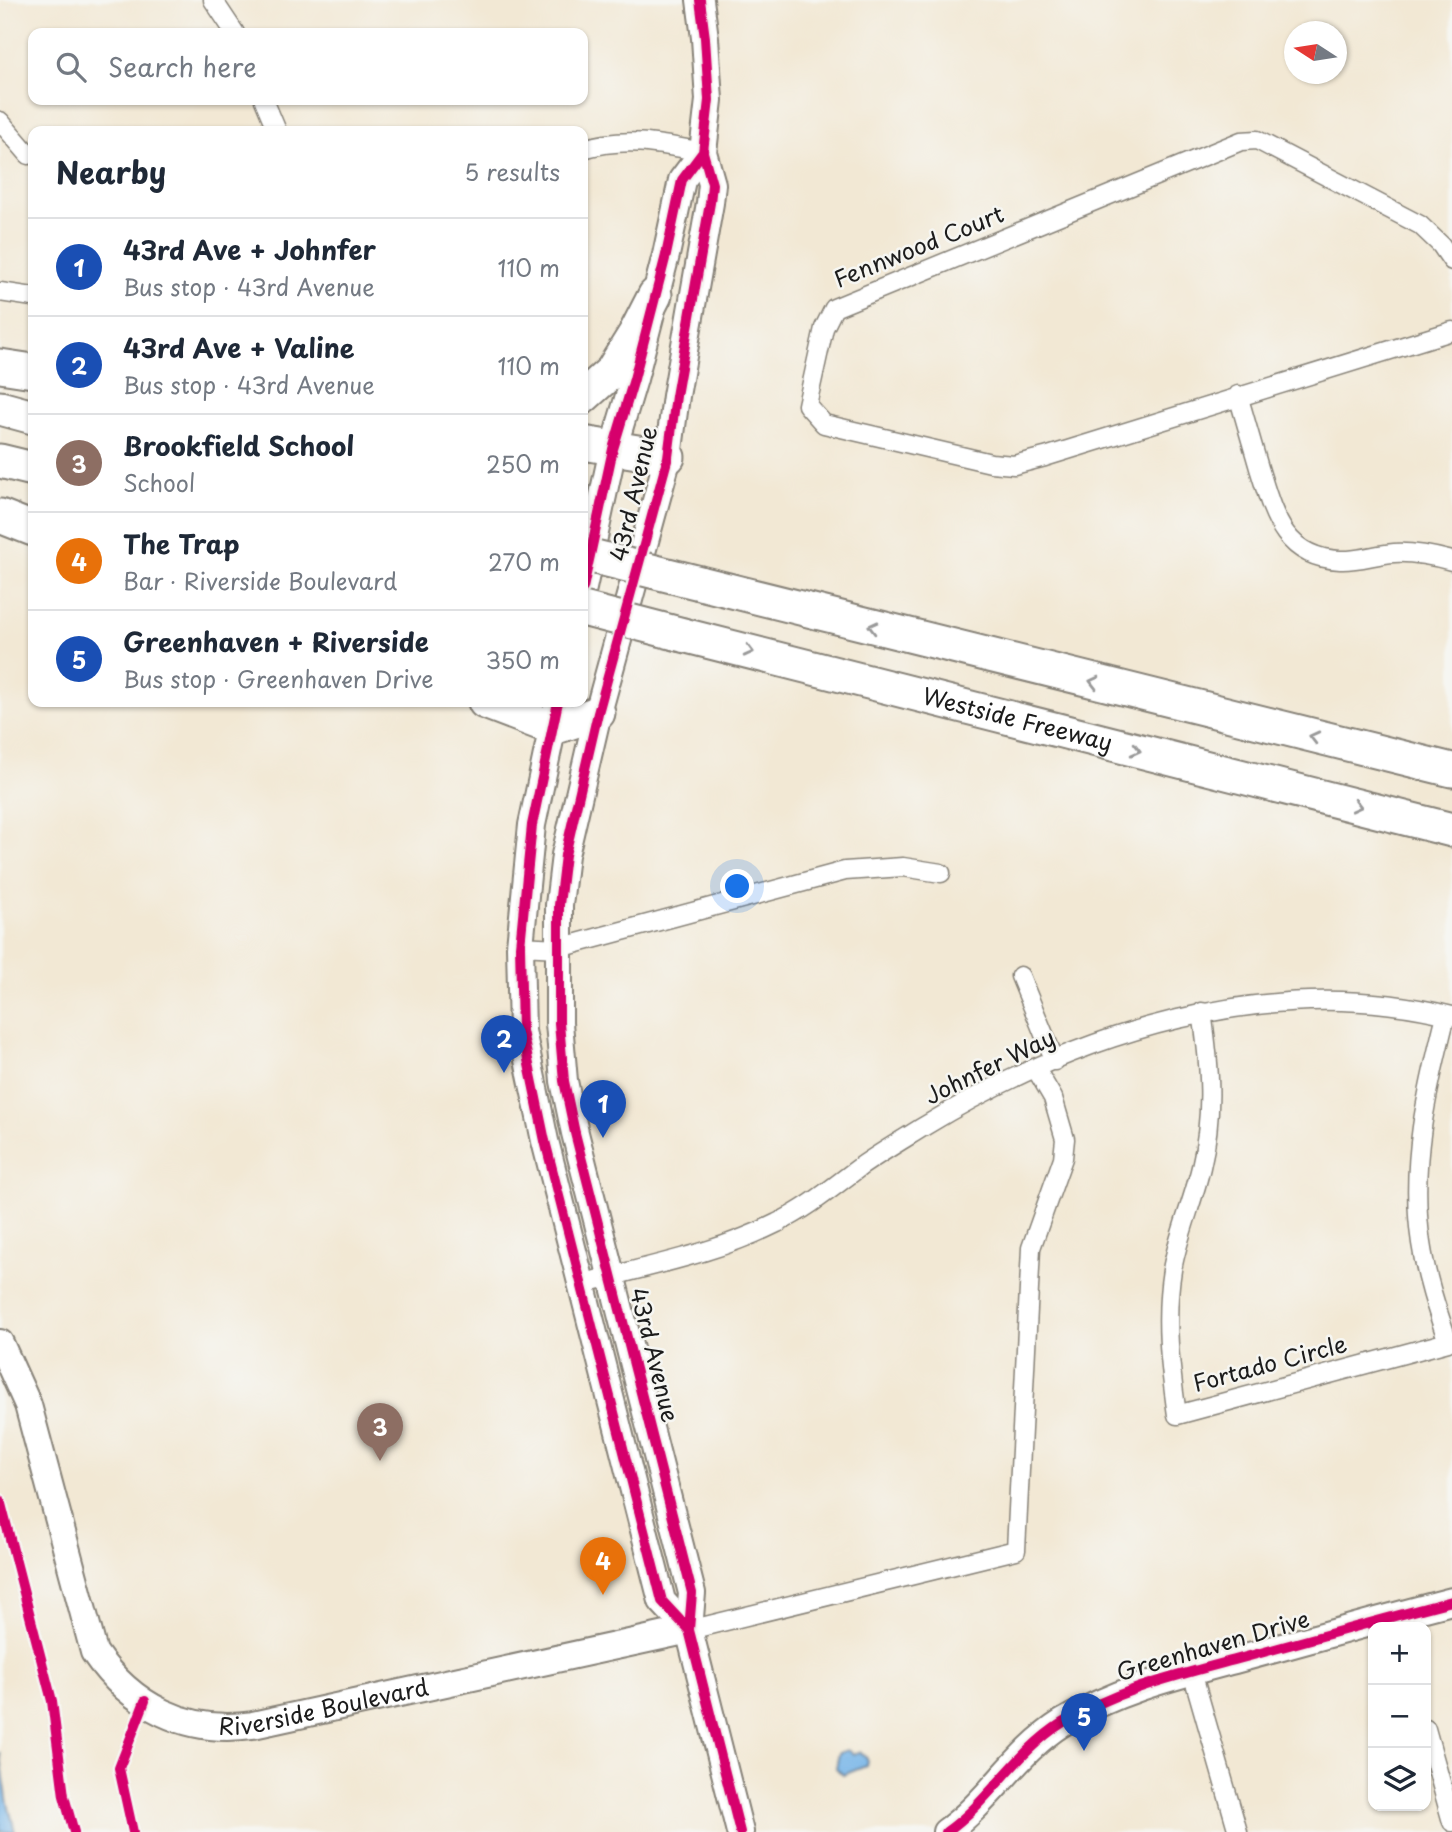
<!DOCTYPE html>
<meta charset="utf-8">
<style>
:root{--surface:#fff;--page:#f2f2f3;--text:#1f2937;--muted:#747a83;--line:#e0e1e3;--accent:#b5179e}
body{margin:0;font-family:"Playpen Sans",sans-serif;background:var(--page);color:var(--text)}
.controls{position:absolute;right:21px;bottom:21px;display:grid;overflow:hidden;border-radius:14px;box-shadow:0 2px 5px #0004}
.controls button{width:63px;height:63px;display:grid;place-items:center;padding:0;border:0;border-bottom:2px solid var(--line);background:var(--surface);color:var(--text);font:35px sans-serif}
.compass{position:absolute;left:1284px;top:21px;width:63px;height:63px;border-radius:50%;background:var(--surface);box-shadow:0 2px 5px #0004;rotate:282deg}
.you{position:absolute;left:738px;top:887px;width:24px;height:24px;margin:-18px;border:5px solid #fff;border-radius:50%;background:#1a73e8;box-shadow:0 0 0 10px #1a73e833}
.badge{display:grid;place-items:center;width:46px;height:46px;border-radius:50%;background:var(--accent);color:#fff;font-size:23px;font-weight:700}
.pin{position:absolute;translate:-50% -58px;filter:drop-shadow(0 2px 4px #0008)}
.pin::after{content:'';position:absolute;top:37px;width:24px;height:21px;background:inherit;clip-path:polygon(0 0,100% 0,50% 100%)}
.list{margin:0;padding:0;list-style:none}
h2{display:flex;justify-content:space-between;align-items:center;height:91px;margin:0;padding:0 28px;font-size:30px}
h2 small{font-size:23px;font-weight:400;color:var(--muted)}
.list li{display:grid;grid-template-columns:46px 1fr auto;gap:21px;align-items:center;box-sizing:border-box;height:98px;padding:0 28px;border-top:2px solid var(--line)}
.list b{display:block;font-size:26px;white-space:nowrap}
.list p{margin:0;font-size:23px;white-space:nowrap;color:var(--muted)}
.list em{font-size:23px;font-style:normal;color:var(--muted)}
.icon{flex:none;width:38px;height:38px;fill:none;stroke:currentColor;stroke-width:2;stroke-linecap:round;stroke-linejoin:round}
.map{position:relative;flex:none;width:1452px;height:1832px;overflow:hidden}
.search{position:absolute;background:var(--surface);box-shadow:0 2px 5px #0004;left:28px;top:28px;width:560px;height:77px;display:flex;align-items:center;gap:18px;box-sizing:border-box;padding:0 24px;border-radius:14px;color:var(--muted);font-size:26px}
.panel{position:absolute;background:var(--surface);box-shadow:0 2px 5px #0004;left:28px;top:126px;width:560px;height:581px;border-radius:14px}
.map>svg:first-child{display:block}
.water{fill:#74b4e8;stroke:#486882;stroke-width:2}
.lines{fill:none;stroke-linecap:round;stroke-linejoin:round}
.street-casing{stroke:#878278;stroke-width:21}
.secondary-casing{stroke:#878278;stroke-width:30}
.highway-casing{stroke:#878278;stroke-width:37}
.street{stroke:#fff;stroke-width:18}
.secondary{stroke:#fff;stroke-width:26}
.highway{stroke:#fff;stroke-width:33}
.highway-bridge-casing{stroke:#878278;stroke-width:37;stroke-linecap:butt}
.highway-bridge{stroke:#fff;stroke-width:33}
.cycleway-casing{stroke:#f6f6f2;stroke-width:15}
.cycleway{stroke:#d6006c;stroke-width:10}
.oneway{stroke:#999}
.labels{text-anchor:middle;stroke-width:5;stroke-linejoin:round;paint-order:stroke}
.street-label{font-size:23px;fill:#1c1c1c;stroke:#f6f6f2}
</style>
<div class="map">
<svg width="1452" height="1832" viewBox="0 0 1452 1832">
<rect width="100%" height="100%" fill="#f6f6f2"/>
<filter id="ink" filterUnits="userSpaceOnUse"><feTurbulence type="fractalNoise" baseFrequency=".0143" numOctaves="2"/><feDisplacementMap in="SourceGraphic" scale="14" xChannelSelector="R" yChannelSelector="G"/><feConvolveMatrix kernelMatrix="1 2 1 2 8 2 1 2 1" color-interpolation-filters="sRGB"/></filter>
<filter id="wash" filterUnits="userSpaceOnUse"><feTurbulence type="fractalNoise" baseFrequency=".00686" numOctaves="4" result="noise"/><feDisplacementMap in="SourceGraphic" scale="28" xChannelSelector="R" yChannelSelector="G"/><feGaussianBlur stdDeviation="1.57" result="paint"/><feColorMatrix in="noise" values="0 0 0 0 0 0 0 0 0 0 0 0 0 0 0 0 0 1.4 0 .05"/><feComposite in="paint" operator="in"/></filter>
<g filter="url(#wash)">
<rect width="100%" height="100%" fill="#f2e8d4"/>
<!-- water -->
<path class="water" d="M 847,1750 L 853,1754 L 860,1752 L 867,1758 L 866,1766 L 843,1775 L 836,1768 L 839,1753 Z
M 0,1752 L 7,1798 L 15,1832 L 0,1832 Z"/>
</g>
<g filter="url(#ink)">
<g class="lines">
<defs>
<path id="street" d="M 213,0 L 235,33
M 264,100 L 277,131
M 0,121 L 29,155
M 583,149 C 625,136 661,144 703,152
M 1452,261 L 1441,245 L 1420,225 L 1257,140 L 1241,141 L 834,308 L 824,328 L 807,405 L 824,424 L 991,463 L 1014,465 L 1045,457 L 1452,331
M 0,292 L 33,297
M 1238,395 C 1245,419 1252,444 1259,468 C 1273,513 1283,558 1340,560 C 1358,561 1376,554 1394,553 C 1413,552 1433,556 1452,561
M 520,946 L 559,948 L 845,871 L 903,867 L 941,873
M 1020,976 L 1055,1061
M 1202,1012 C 1210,1067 1214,1113 1201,1167 C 1193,1202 1178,1235 1172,1270 C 1164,1319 1170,1366 1177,1415 L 1448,1342 C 1437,1310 1426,1277 1421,1243 C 1409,1164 1427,1091 1446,1015
M 581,1284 C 647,1266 715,1254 777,1223 C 807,1209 833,1187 860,1167 C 880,1153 902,1140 923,1127 C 1079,1032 1270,971 1452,1016
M 689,1630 L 1016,1550 L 1031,1248 L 1063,1158 L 1065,1139 L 1053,1098 L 1036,1069
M 1192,1672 L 1238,1832
M 1426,1729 L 1452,1822"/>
<g id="secondary">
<path d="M 700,0 L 705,38 L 709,100 L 703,152 L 712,184 L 710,203 L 676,396 L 668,457 L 598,713 L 565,855 L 559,905 L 559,1023 L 564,1081 L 575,1133 L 692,1593 L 689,1630 L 740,1832"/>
<path d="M 583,588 L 613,449 L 634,379 L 666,255 L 682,180 L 703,152"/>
<path d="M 558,702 L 532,825 L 520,946 L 522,1031 L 545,1141 L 662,1601 L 689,1630"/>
<path id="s1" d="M 0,1343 L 28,1405 L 94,1652 C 131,1706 187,1735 253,1725 L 689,1630"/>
<path d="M 946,1832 C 990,1801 1016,1752 1062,1723 C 1118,1689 1179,1675 1242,1658 C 1312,1639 1382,1619 1452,1601"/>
</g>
<g id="highway">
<path d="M 0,366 L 33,371"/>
<path d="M 583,397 L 612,371 L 635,334 L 655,295"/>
<path d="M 0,408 L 33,417"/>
<path d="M 583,443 L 668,457"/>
<path d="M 0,461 L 33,469"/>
<path d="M 0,516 L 33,529"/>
<path d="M 700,583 L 1452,770"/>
<path id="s2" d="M 683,635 L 1452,830"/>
<path d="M 485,702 L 553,728 L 598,713"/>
</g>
</defs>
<!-- street casing -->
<use href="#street" class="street-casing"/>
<!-- secondary casing -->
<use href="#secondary" class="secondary-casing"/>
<!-- highway casing -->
<use href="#highway" class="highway-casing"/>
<!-- street -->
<use href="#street" class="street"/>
<!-- secondary -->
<use href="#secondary" class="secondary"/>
<!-- highway -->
<use href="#highway" class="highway"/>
<defs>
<path id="highway-bridge" d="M 583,554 L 700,583
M 583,609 L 683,635"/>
</defs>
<!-- highway-bridge casing -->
<use href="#highway-bridge" class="highway-bridge-casing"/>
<!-- highway-bridge -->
<use href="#highway-bridge" class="highway-bridge"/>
<defs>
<path id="cycleway" d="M 700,0 L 705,38 L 709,100 L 703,152 L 712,184 L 710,203 L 676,396 L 668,457 L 598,713 L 565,855 L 559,905 L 559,1023 L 564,1081 L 575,1133 L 692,1593 L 689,1630 L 740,1832
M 583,588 L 613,449 L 634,379 L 666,255 L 682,180 L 703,152
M 558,702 L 532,825 L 520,946 L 522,1031 L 545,1141 L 662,1601 L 689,1630
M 0,1500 L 52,1701 L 64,1796 L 74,1832
M 133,1832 L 119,1768 L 145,1701
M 946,1832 C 990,1801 1016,1752 1062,1723 C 1118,1689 1179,1675 1242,1658 C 1312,1639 1382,1619 1452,1601"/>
</defs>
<!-- cycleway casing -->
<use href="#cycleway" class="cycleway-casing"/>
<!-- cycleway -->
<use href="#cycleway" class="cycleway"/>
</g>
<!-- one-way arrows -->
<defs><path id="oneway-chevron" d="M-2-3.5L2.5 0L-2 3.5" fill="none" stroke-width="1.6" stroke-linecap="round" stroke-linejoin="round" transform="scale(1.75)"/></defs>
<g class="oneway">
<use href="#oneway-chevron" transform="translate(873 627) rotate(-166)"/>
<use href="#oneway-chevron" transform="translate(749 651) rotate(14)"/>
<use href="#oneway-chevron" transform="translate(1094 682) rotate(-166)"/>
<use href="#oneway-chevron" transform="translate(1314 737) rotate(-166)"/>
<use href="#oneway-chevron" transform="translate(1136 750) rotate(14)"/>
<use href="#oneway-chevron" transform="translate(1357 806) rotate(14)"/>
</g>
</g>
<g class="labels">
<!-- street labels -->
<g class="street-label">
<text transform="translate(919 247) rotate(-22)" y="8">Fennwood Court</text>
<text transform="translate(634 494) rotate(-77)" y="8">43rd Avenue</text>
<text dy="8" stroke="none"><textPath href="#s2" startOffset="345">Westside Freeway</textPath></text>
<text transform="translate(990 1067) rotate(-26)" y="8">Johnfer Way</text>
<text transform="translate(654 1355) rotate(76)" y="8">43rd Avenue</text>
<text transform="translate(1270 1364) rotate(-15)" y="8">Fortado Circle</text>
<text transform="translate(1213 1646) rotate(-16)" y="8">Greenhaven Drive</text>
<text dy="8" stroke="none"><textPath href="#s1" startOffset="581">Riverside Boulevard</textPath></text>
</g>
</g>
</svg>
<div class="controls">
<button>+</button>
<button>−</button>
<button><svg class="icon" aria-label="layers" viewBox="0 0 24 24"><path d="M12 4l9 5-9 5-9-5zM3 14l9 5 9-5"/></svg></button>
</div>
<svg class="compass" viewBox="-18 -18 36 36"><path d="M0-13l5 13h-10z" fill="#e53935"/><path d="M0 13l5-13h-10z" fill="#747a83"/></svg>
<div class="you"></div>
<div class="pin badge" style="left:603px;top:1138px;background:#1a4fb4">1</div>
<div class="pin badge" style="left:504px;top:1073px;background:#1a4fb4">2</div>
<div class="pin badge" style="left:380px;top:1461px;background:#8d6e63">3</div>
<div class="pin badge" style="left:603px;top:1595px;background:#e8710a">4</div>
<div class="pin badge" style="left:1084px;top:1751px;background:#1a4fb4">5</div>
<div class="search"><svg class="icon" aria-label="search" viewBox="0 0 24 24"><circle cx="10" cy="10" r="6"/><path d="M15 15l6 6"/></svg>Search here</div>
<section class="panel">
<h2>Nearby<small>5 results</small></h2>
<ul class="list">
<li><span class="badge" style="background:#1a4fb4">1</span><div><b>43rd Ave + Johnfer</b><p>Bus stop · 43rd Avenue</p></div><em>110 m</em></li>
<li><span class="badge" style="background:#1a4fb4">2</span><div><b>43rd Ave + Valine</b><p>Bus stop · 43rd Avenue</p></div><em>110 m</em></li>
<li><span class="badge" style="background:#8d6e63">3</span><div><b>Brookfield School</b><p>School</p></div><em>250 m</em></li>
<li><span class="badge" style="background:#e8710a">4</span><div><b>The Trap</b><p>Bar · Riverside Boulevard</p></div><em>270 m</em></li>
<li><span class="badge" style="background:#1a4fb4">5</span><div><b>Greenhaven + Riverside</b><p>Bus stop · Greenhaven Drive</p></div><em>350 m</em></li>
</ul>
</section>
</div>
